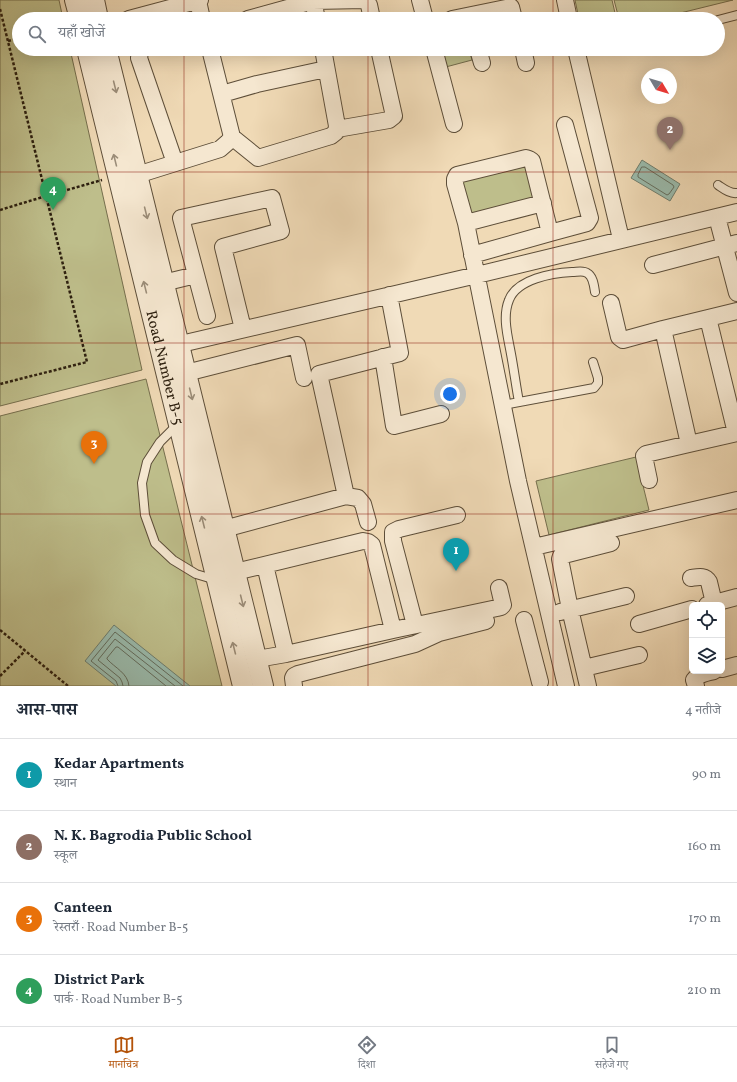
<!DOCTYPE html>
<html lang="hi">
<meta charset="utf-8">
<style>
:root{--surface:#fff;--page:#f6f6f7;--text:#1f2937;--muted:#747a83;--line:#e0e1e3;--accent:#b45309}
body{margin:0;font-family:Vollkorn,"Noto Serif Devanagari",serif;background:var(--page);color:var(--text)}
.controls{position:absolute;right:12px;bottom:12px;display:grid;overflow:hidden;border-radius:6px;box-shadow:0 4px 16px #0002}
.controls button{width:36px;height:36px;display:grid;place-items:center;padding:0;border:0;border-bottom:1px solid var(--line);background:var(--surface);color:var(--text);font:20px sans-serif}
.compass{position:absolute;left:641px;top:68px;width:36px;height:36px;border-radius:50%;background:var(--surface);box-shadow:0 4px 16px #0002;rotate:128deg}
.you{position:absolute;left:450px;top:394px;width:14px;height:14px;margin:-10px;border:3px solid #fff;border-radius:50%;background:#1a73e8;box-shadow:0 0 0 6px #1a73e833}
.badge{display:grid;place-items:center;width:26px;height:26px;border-radius:50%;background:var(--accent);color:#fff;font-size:13px;font-weight:700}
.pin{position:absolute;translate:-50% -33px;filter:drop-shadow(0 1px 2px #0008)}
.pin::after{content:'';position:absolute;top:21px;width:14px;height:12px;background:inherit;clip-path:polygon(0 0,100% 0,50% 100%)}
.list{margin:0;padding:0;list-style:none}
h2{display:flex;justify-content:space-between;align-items:center;height:52px;margin:0;padding:0 16px;font-size:17px}
h2 small{font-size:13px;font-weight:400;color:var(--muted)}
.list li{display:grid;grid-template-columns:26px 1fr auto;gap:12px;align-items:center;box-sizing:border-box;height:72px;padding:0 16px;border-top:1px solid var(--line)}
.list b{display:block;font-size:15px;white-space:nowrap}
.list p{margin:0;font-size:13px;white-space:nowrap;color:var(--muted)}
.list em{font-size:13px;font-style:normal;color:var(--muted)}
.icon{flex:none;width:22px;height:22px;fill:none;stroke:currentColor;stroke-width:2;stroke-linecap:round;stroke-linejoin:round}
.map{position:relative;flex:none;width:737px;height:686px;overflow:hidden}
.search{position:absolute;background:var(--surface);box-shadow:0 4px 16px #0002;left:12px;right:12px;top:12px;height:44px;display:flex;align-items:center;gap:10px;box-sizing:border-box;padding:0 14px;border-radius:22px;color:var(--muted);font-size:15px}
.sheet{height:340px;background:var(--surface)}
nav{display:flex;justify-content:space-around;align-items:center;box-sizing:border-box;height:56px;border-top:1px solid var(--line);background:var(--surface);font-size:11px;color:var(--muted)}
nav a{display:grid;justify-items:center;gap:2px}
nav .on{color:var(--accent)}
.map>svg:first-child{display:block}
.green{fill:#bebe8b;stroke:#756e4d}
.water{fill:#9abbad;stroke:#6e7d6e}
.lines{fill:none;stroke-linecap:round;stroke-linejoin:round}
.shore{stroke:#636d5e;stroke-width:1}
.service-casing{stroke:#5d4e39;stroke-width:10}
.minor-casing{stroke:#5d4e39;stroke-width:18}
.tertiary-casing{stroke:#5d4e39;stroke-width:22}
.path{stroke:#2c1f0f;stroke-width:2.5;stroke-dasharray:3 2;stroke-linecap:butt}
.service{stroke:#f5e7d0;stroke-width:8}
.minor{stroke:#f5e7d0;stroke-width:16}
.tertiary{stroke:#f5e7d0;stroke-width:20}
.oneway{stroke:#9b8d79}
.grid{fill:none;stroke:#8f2418;stroke-width:1;stroke-opacity:0.55}
.labels{text-anchor:middle;stroke-width:4;stroke-linejoin:round;paint-order:stroke}
.street-label{font-size:15px;fill:#2c1f0f;stroke:#f5e7d0}
</style>
<div class="map">
<svg width="737" height="686" viewBox="0 0 737 686">
<rect width="100%" height="100%" fill="#f0dab6"/>
<filter id="stains"><feTurbulence type="fractalNoise" baseFrequency=".005" numOctaves="4"/><feColorMatrix values="0 0 0 0 .2 0 0 0 0 .09 0 0 0 0 .02 0 0 0 .5 -.17"/></filter>
<radialGradient id="worn" r=".72"><stop offset=".6" stop-color="#630" stop-opacity="0"/><stop offset="1" stop-color="#630" stop-opacity=".3"/></radialGradient>
<!-- green -->
<path class="green" d="M 0,0 L 59,0 L 63,19 L 19,19 L 19,49 L 70,49 L 142,370 L 0,406 Z
M 575,0 L 612,0 L 615,13 L 586,19 L 579,19 Z
M 614,0 L 733,0 L 656,19 L 619,19 Z
M 437,49 L 469,49 L 472,60 L 442,68 Z
M 528,161 L 537,200 L 470,217 L 460,179 Z
M 146,379 L 222,686 L 0,686 L 0,416 Z
M 636,457 L 649,510 L 549,535 L 536,481 Z"/>
<!-- water -->
<path class="water" d="M 642,160 L 680,184 L 670,201 L 631,178 Z
M 114,625 L 190,686 L 116,686 L 85,661 Z"/>
<g class="lines">
<!-- shore -->
<path class="shore" d="M 642,167 L 645,167 L 673,185 L 674,187 L 669,194 L 667,195 L 638,177 L 638,175 Z
M 118,686 L 116,681 L 91,661 L 115,632 L 183,686
M 123,686 L 122,682 L 120,678 L 98,660 L 115,639 L 175,686
M 129,686 C 128,673 115,668 107,659 L 107,658 L 116,647 L 118,647 L 166,686"/>
<defs>
<path id="service" d="M 718,20 L 737,15
M 577,53 L 593,49
M 718,185 C 724,189 730,194 737,193
M 519,402 C 516,386 514,370 511,354 C 508,337 502,317 509,300 C 517,279 552,273 572,272 C 577,272 583,270 587,273 C 593,276 594,285 595,292
M 503,405 L 594,388 L 598,383 L 598,378 L 593,362
M 177,425 L 160,442 L 147,462 L 142,483 L 145,515 L 155,543 L 173,560 L 196,574 L 216,580"/>
<path id="minor" d="M 420,0 L 425,19
M 565,0 L 569,19
M 198,1 L 202,19
M 313,1 L 317,19
M 129,19 L 200,0
M 248,19 L 313,1 L 365,0 L 369,5 L 372,19
M 452,19 L 511,7 L 514,19
M 142,49 L 140,52 L 139,58 L 175,163
M 210,49 L 232,137 L 258,158 L 331,136 L 336,132 L 337,126 L 323,49
M 434,49 L 454,124
M 478,49 L 482,63
M 523,49 L 526,63
M 576,49 L 621,239
M 222,94 L 257,84 L 326,69
M 337,129 L 389,120 L 394,116 L 379,49
M 137,175 L 220,149 L 228,142 L 232,137
M 717,217 L 737,293
M 466,223 L 543,203
M 550,233 L 587,223 L 590,218 L 565,125
M 472,255 L 550,233 L 532,161 L 529,159 L 526,158 L 457,175 L 455,179 L 455,184 L 466,223 L 518,481 L 566,686
M 653,265 L 737,243
M 163,283 L 196,275
M 611,303 L 619,337 L 623,340 L 663,329
M 737,311 L 663,329 L 689,444 L 737,433
M 207,316 L 181,218 L 272,198 L 281,231 L 223,247 L 243,329
M 708,318 L 736,433
M 168,347 L 477,275 L 737,212
M 383,357 L 394,426 L 441,414
M 186,373 L 297,345 L 304,378
M 649,480 L 644,456 L 646,454 L 689,444
M 346,496 L 319,374 L 400,353 L 389,295
M 224,529 L 346,496 L 358,498 L 363,504 L 368,522
M 534,547 L 737,500
M 235,572 L 363,541 L 368,542 L 372,545 L 393,630 L 497,608 L 501,607 L 503,605 L 499,588
M 691,578 C 698,577 705,575 709,582 L 714,603
M 707,605 L 737,597
M 560,612 L 626,596
M 524,620 L 540,682
M 639,624 L 692,609
M 415,625 L 393,541 L 393,532 L 399,529 L 457,515
M 286,654 L 393,630
M 257,659 L 286,654 L 265,565
M 584,668 L 639,655
M 722,669 L 737,665
M 294,686 L 293,678 L 294,676 L 298,674 L 415,644 L 439,633 L 486,621
M 588,686 L 570,609 L 560,559 L 561,556 L 564,555 L 611,543
M 696,686 L 694,680 C 698,674 707,673 714,671"/>
<g id="tertiary">
<path d="M 75,0 L 80,19"/>
<path d="M 94,0 L 98,19"/>
<path id="s1" d="M 87,49 L 243,686"/>
<path d="M 106,49 L 263,686"/>
</g>
</defs>
<!-- service casing -->
<use href="#service" class="service-casing"/>
<!-- minor casing -->
<use href="#minor" class="minor-casing"/>
<!-- tertiary casing -->
<use href="#tertiary" class="tertiary-casing"/>
<!-- path -->
<path class="path" d="M 0,9 L 87,362 L 0,384
M 8,41 L 19,38
M 0,210 L 46,196 L 102,180
M 0,630 L 68,686
M 0,676 L 25,651"/>
<!-- service -->
<use href="#service" class="service"/>
<!-- minor -->
<use href="#minor" class="minor"/>
<!-- tertiary -->
<use href="#tertiary" class="tertiary"/>
</g>
<!-- one-way arrows -->
<defs><path id="oneway-shaft" d="M-6 0H5M1.5-3L5.5 0L1.5 3" fill="none" stroke-width="1.6" stroke-linecap="round" stroke-linejoin="round"/></defs>
<g class="oneway">
<use href="#oneway-shaft" transform="translate(115 87) rotate(76)"/>
<use href="#oneway-shaft" transform="translate(115 160) rotate(-104)"/>
<use href="#oneway-shaft" transform="translate(146 213) rotate(76)"/>
<use href="#oneway-shaft" transform="translate(145 287) rotate(-104)"/>
<use href="#oneway-shaft" transform="translate(191 394) rotate(76)"/>
<use href="#oneway-shaft" transform="translate(203 522) rotate(-104)"/>
<use href="#oneway-shaft" transform="translate(242 601) rotate(76)"/>
<use href="#oneway-shaft" transform="translate(234 648) rotate(-104)"/>
</g>
<!-- grid -->
<path class="grid" d="M 184,0 L 184,19M 368,0 L 368,19M 553,0 L 553,19M 184,49 L 184,686M 368,49 L 368,686M 553,49 L 553,686M 0,172 L 737,172M 0,343 L 737,343M 0,514 L 737,514"/>
<g class="labels">
<!-- street labels -->
<g class="street-label">
<text dy="5" stroke="none"><textPath href="#s1" startOffset="328">Road Number B-5</textPath></text>
</g>
</g>
<rect width="100%" height="100%" filter="url(#stains)"/>
<rect width="100%" height="100%" fill="url(#worn)"/>
</svg>
<div class="controls">
<button><svg class="icon" aria-label="locate" viewBox="0 0 24 24"><circle cx="12" cy="12" r="6"/><path d="M12 2v4M12 18v4M2 12h4M18 12h4"/></svg></button>
<button><svg class="icon" aria-label="layers" viewBox="0 0 24 24"><path d="M12 4l9 5-9 5-9-5zM3 14l9 5 9-5"/></svg></button>
</div>
<svg class="compass" viewBox="-18 -18 36 36"><path d="M0-13l5 13h-10z" fill="#e53935"/><path d="M0 13l5-13h-10z" fill="#747a83"/></svg>
<div class="you"></div>
<div class="pin badge" style="left:456px;top:571px;background:#0f9aa8">1</div>
<div class="pin badge" style="left:670px;top:150px;background:#8d6e63">2</div>
<div class="pin badge" style="left:94px;top:464px;background:#e8710a">3</div>
<div class="pin badge" style="left:53px;top:210px;background:#2e9e5b">4</div>
<div class="search"><svg class="icon" aria-label="search" viewBox="0 0 24 24"><circle cx="10" cy="10" r="6"/><path d="M15 15l6 6"/></svg>यहाँ खोजें</div>
</div>
<section class="sheet">
<h2>आस-पास<small>4 नतीजे</small></h2>
<ul class="list">
<li><span class="badge" style="background:#0f9aa8">1</span><div><b>Kedar Apartments</b><p>स्थान</p></div><em>90 m</em></li>
<li><span class="badge" style="background:#8d6e63">2</span><div><b>N. K. Bagrodia Public School</b><p>स्कूल</p></div><em>160 m</em></li>
<li><span class="badge" style="background:#e8710a">3</span><div><b>Canteen</b><p>रेस्तराँ · Road Number B-5</p></div><em>170 m</em></li>
<li><span class="badge" style="background:#2e9e5b">4</span><div><b>District Park</b><p>पार्क · Road Number B-5</p></div><em>210 m</em></li>
</ul>
</section>
<nav>
<a class="on"><svg class="icon" aria-label="map" viewBox="0 0 24 24"><path d="M3 6l6-2 6 2 6-2v14l-6 2-6-2-6 2zM9 4v14M15 6v14"/></svg>मानचित्र</a>
<a><svg class="icon" aria-label="directions" viewBox="0 0 24 24"><path d="M12 3l9 9-9 9-9-9zM9 14v-3h6M13 9l2 2-2 2"/></svg>दिशा</a>
<a><svg class="icon" aria-label="saved" viewBox="0 0 24 24"><path d="M7 4h10v16l-5-4-5 4z"/></svg>सहेजे गए</a>
</nav>
